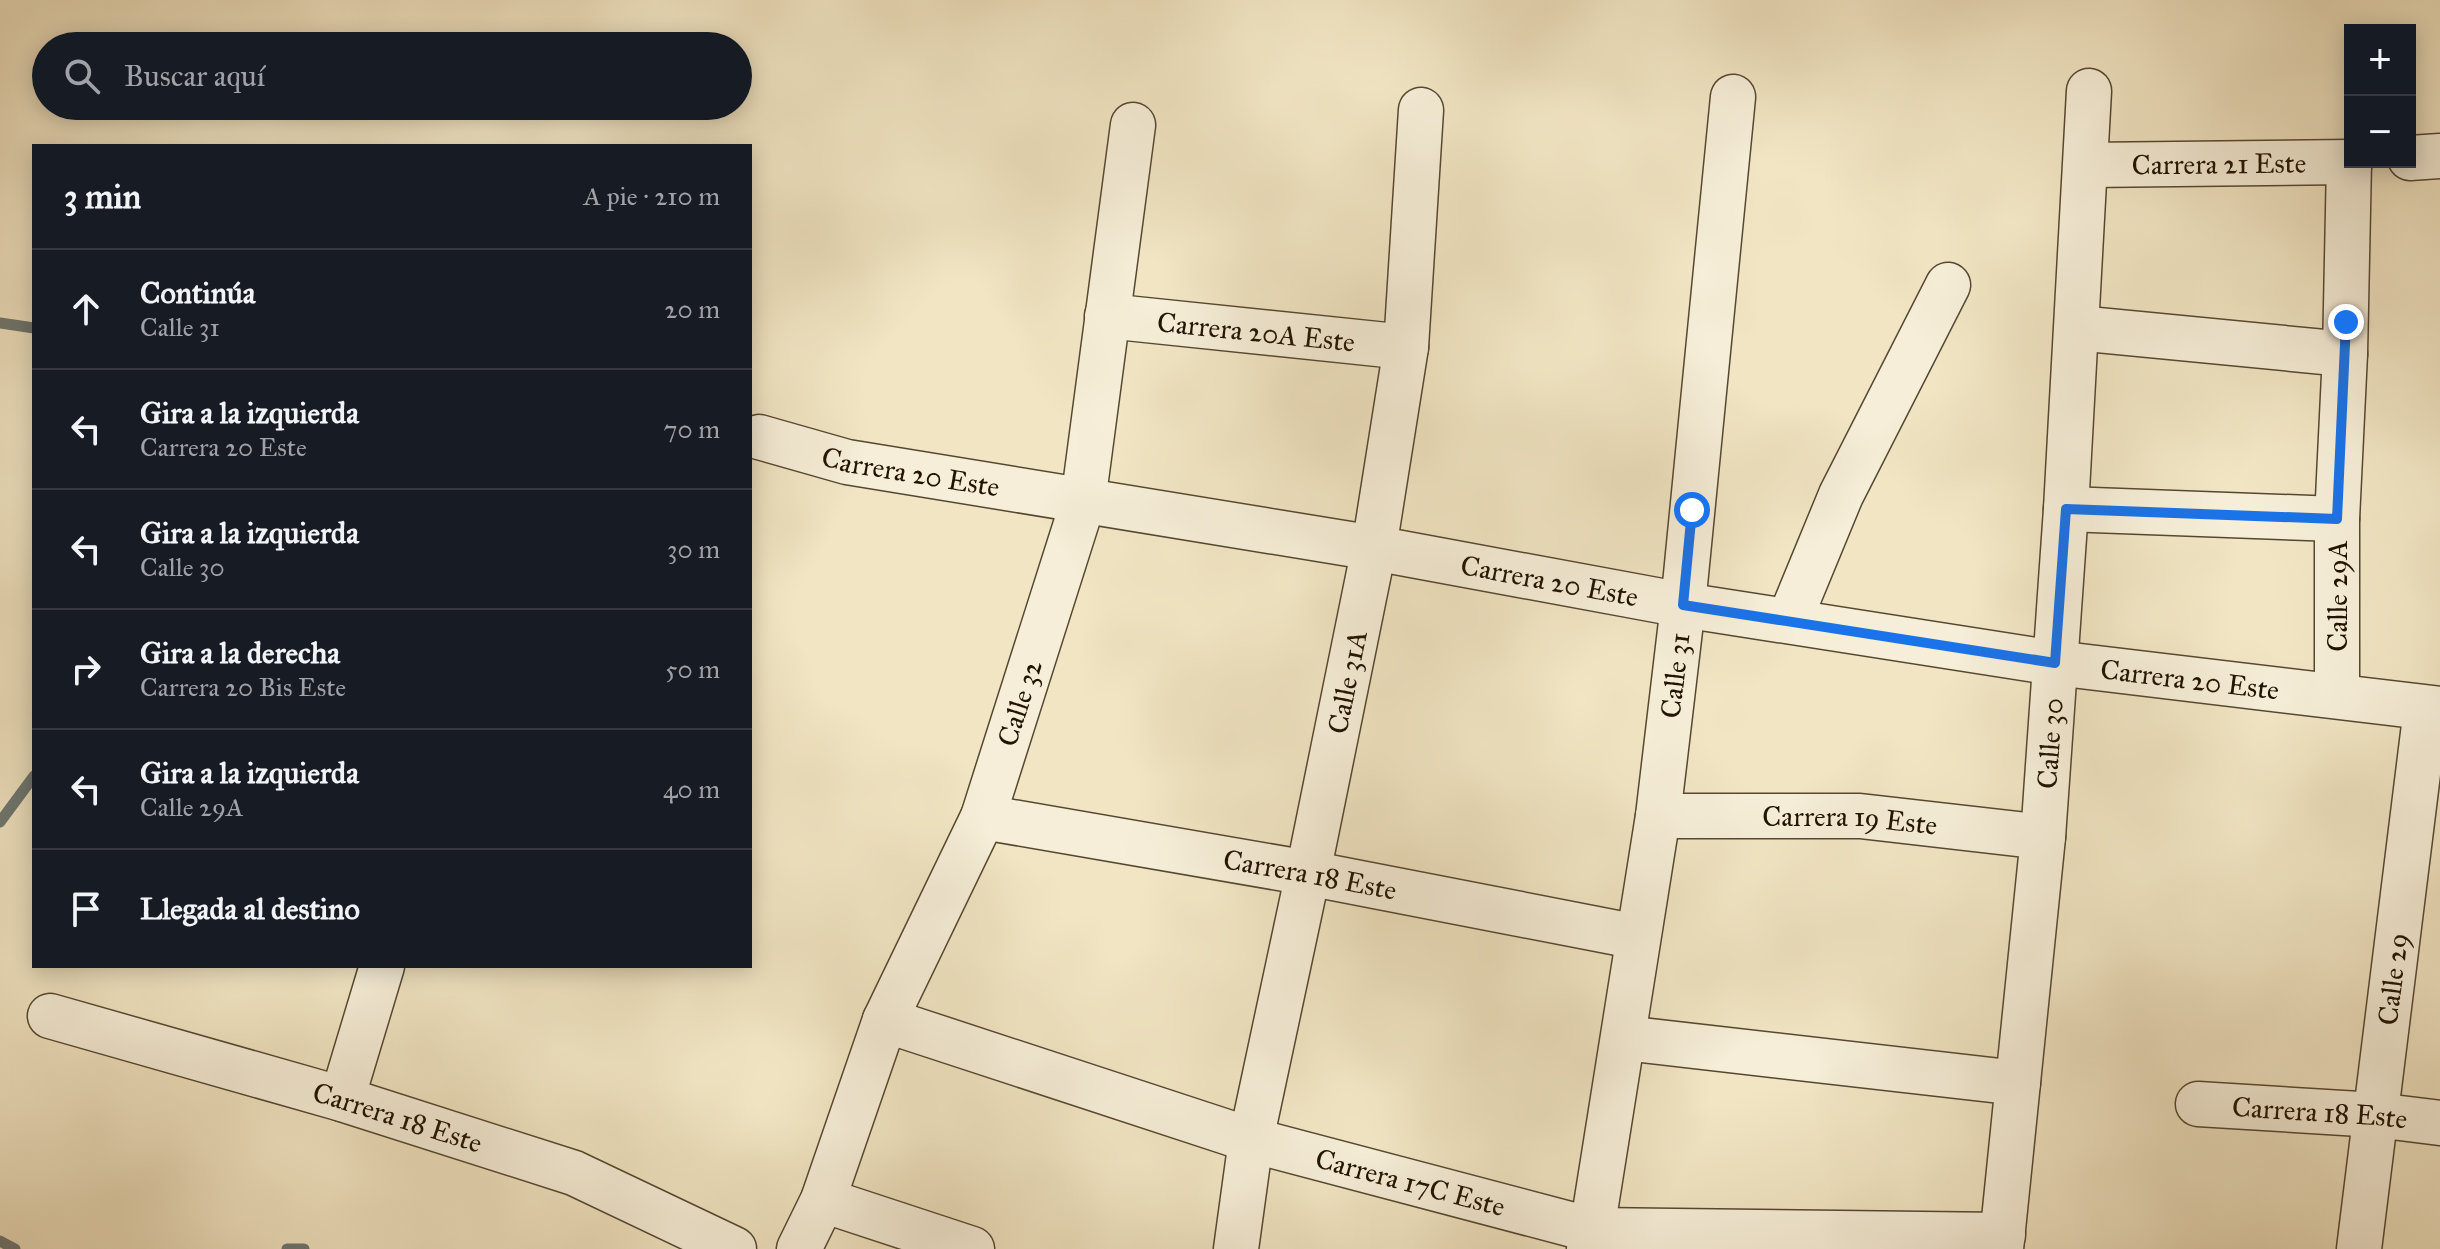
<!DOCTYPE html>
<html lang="es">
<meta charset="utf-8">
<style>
:root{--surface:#171b24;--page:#242831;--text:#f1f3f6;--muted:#9ea1a6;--line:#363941}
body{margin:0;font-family:"IM FELL Great Primer",serif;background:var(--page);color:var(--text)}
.controls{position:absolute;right:24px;top:24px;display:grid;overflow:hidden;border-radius:0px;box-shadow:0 4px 20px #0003}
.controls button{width:72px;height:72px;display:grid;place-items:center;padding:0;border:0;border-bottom:2px solid var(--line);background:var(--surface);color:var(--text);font:40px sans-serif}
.stop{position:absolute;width:24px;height:24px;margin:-18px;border:6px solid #1a73e8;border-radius:50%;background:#fff}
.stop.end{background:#1a73e8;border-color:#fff;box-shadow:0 2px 8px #0008}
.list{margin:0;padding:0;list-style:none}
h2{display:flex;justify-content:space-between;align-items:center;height:104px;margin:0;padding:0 32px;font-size:34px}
h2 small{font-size:26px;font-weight:400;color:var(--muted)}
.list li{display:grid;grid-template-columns:52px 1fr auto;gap:24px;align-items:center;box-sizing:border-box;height:120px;padding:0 32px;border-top:2px solid var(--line)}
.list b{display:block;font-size:30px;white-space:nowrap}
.list p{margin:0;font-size:26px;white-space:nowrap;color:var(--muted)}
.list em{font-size:26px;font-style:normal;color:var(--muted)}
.icon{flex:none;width:44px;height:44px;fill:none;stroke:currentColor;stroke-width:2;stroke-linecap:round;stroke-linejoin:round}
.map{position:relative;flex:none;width:2440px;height:1249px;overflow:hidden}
.search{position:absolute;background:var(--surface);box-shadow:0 4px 20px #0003;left:32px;top:32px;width:720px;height:88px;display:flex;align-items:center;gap:20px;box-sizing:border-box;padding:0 28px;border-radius:44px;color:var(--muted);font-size:30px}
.panel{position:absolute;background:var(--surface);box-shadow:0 4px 20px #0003;left:32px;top:144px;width:720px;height:824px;border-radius:0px}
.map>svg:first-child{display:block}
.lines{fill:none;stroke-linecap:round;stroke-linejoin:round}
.stream{stroke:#6e7873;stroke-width:11}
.minor-casing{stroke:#554831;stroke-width:47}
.minor{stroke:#f6eed8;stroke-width:44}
.route{stroke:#1a73e8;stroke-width:10}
.labels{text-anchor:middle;stroke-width:6;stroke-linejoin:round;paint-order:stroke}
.street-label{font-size:28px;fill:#211300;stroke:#f6eed8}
</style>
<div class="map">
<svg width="2440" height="1249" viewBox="0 0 2440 1249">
<rect width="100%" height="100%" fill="#f1e5c3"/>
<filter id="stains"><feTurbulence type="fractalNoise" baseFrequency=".0025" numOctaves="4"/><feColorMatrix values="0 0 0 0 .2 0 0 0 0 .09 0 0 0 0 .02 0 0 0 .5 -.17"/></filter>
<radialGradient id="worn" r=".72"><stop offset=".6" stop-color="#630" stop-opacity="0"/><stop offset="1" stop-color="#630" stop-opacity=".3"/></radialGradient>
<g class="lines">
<!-- stream -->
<path class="stream" d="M 0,323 L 34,328
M 0,822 L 34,776
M 0,1241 L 15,1249
M 287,1249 L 304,1249"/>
<defs>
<g id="minor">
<path d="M 2410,158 L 2440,156"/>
<path id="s1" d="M 2087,165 L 2350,162"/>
<path id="s2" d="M 1107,316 L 1406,347"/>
<path d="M 2077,328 L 2345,354"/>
<path id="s3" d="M 759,437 L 847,462 L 1374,548 L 1683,605 L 2055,663 L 2440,709"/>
<path d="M 2066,509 L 2337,519"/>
<path d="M 1789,621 L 1841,495 L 1948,285"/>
<path d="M 2337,695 L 2337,519 L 2345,354 L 2349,162"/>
<path id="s4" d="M 1658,816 L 1860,816 L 2043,837"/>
<path id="s5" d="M 983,817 L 1308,873 L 1638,937"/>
<path id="s6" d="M 50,1016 L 342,1099 L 574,1173 L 734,1249"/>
<path id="s7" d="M 885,1020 L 1251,1140 L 1592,1230 L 2003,1235"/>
<path d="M 1624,1038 L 2018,1083"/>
<path d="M 342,1099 L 382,966"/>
<path id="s8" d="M 2198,1104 L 2376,1115 L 2440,1123"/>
<path d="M 823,1200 L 972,1249"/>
<path id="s9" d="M 799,1249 L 823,1200 L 885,1020 L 983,817 L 1083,502 L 1133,125"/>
<path id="s10" d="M 1236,1249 L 1251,1140 L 1308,873 L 1374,548 L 1406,347 L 1421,110"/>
<path id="s11" d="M 1589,1249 L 1658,816 L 1683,605 L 1733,97"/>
<path id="s12" d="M 2001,1249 L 2043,837 L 2066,509 L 2089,91"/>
<path id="s13" d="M 2359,1249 L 2426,709"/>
</g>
</defs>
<!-- minor casing -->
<use href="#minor" class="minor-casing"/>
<!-- minor -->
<use href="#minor" class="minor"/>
</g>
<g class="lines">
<!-- route -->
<path class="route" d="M 1692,510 L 1683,605 L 2055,663 L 2066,509 L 2337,519 L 2346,322"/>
</g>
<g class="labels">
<!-- street labels -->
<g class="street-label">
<text dy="10" stroke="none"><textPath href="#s1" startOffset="132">Carrera 21 Este</textPath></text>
<text dy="10" stroke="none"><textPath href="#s2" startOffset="150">Carrera 20A Este</textPath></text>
<text dy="10" stroke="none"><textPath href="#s3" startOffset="156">Carrera 20 Este</textPath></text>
<text dy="10" stroke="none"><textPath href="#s3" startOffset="804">Carrera 20 Este</textPath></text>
<text transform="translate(2337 596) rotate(-90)" y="10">Calle 29A</text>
<text dy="10" stroke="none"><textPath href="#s11" startOffset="580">Calle 31</textPath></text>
<text dy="10" stroke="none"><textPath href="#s3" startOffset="1452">Carrera 20 Este</textPath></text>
<text dy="10" stroke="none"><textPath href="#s10" startOffset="578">Calle 31A</textPath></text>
<text dy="10" stroke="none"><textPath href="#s9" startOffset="590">Calle 32</textPath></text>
<text dy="10" stroke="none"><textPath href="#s12" startOffset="508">Calle 30</textPath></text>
<text dy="10" stroke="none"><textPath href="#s4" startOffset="192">Carrera 19 Este</textPath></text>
<text dy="10" stroke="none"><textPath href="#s5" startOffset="332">Carrera 18 Este</textPath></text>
<text dy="10" stroke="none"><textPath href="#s13" startOffset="272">Calle 29</textPath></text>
<text dy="10" stroke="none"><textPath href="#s8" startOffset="122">Carrera 18 Este</textPath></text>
<text dy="10" stroke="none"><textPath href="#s6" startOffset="362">Carrera 18 Este</textPath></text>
<text dy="10" stroke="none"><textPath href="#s7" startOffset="550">Carrera 17C Este</textPath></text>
</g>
</g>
<rect width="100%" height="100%" filter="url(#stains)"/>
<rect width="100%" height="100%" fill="url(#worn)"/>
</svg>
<div class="controls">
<button>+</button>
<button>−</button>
</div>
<div class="stop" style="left:1692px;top:510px"></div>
<div class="stop end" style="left:2346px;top:322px"></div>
<div class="search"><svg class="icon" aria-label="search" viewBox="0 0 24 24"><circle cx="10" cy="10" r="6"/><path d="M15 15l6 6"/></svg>Buscar aquí</div>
<section class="panel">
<h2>3 min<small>A pie · 210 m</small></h2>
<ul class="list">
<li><svg class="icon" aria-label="ahead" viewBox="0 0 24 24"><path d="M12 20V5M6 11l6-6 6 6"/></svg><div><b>Continúa</b><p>Calle 31</p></div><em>20 m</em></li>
<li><svg class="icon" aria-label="left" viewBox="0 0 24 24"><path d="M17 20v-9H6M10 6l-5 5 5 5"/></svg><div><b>Gira a la izquierda</b><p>Carrera 20 Este</p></div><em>70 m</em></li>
<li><svg class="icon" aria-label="left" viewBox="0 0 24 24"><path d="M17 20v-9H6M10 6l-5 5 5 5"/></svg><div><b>Gira a la izquierda</b><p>Calle 30</p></div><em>30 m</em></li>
<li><svg class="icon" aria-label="right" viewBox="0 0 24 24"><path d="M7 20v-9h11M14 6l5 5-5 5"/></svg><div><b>Gira a la derecha</b><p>Carrera 20 Bis Este</p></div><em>50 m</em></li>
<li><svg class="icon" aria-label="left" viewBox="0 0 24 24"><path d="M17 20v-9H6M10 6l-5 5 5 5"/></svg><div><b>Gira a la izquierda</b><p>Calle 29A</p></div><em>40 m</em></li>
<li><svg class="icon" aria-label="arrive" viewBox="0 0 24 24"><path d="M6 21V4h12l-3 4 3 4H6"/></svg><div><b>Llegada al destino</b></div></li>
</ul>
</section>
</div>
